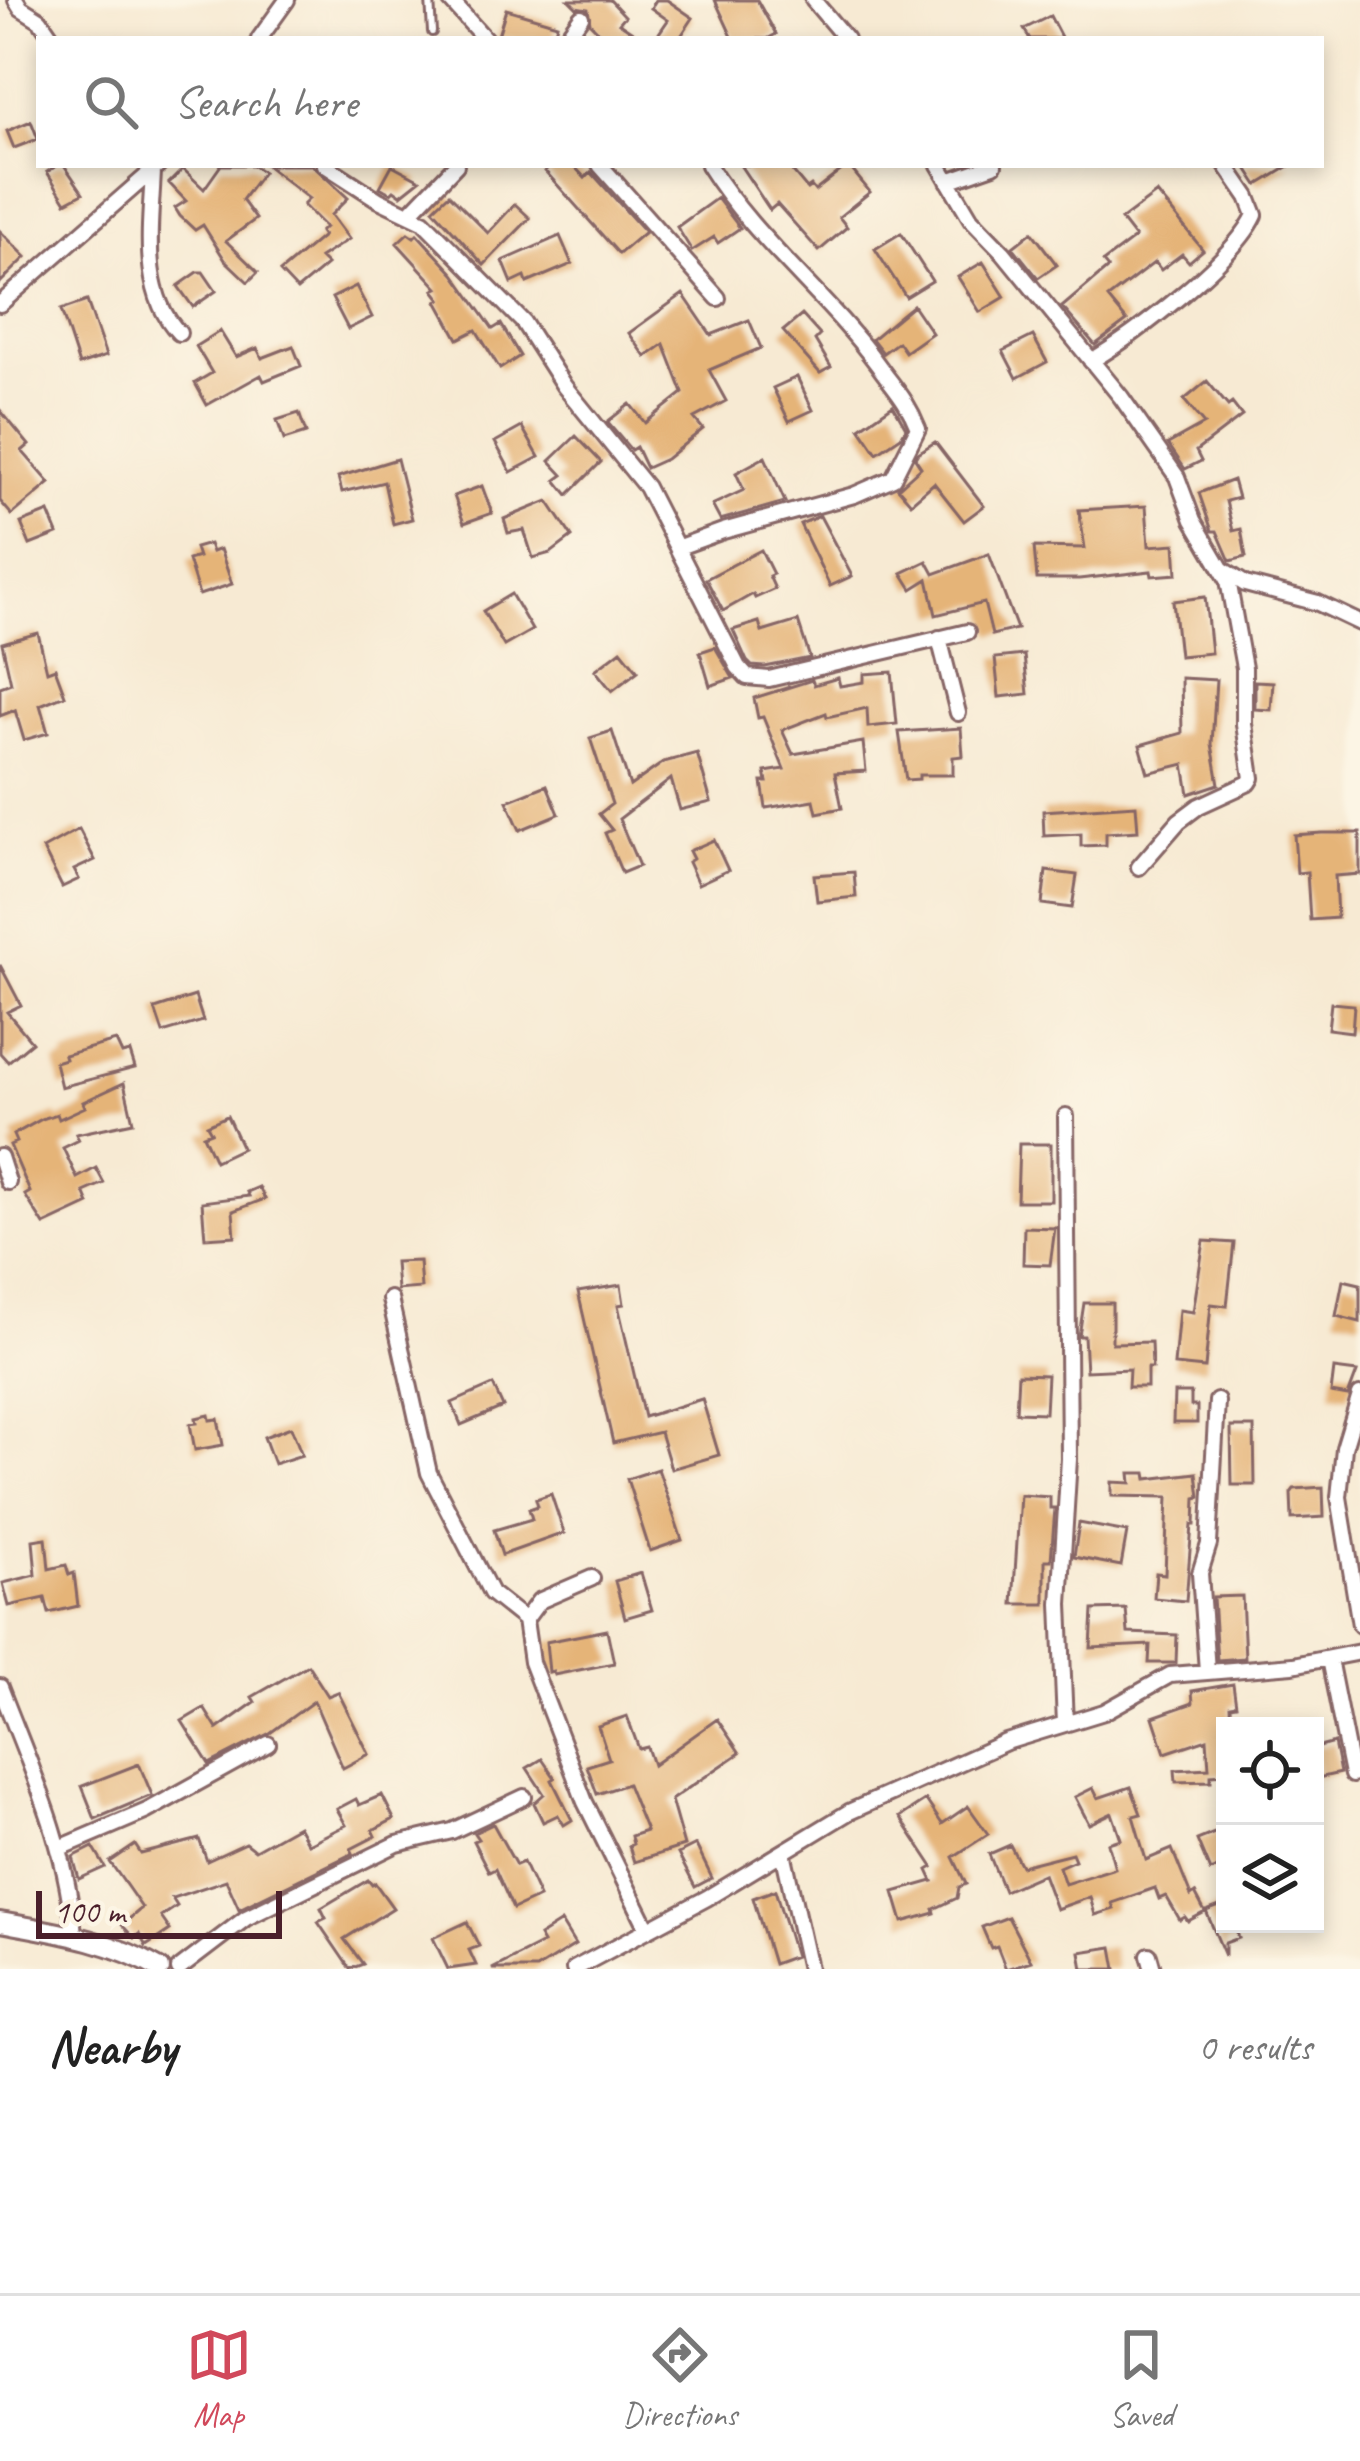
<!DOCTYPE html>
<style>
:root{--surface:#fff;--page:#f2f2f2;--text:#222;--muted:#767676;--line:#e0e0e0;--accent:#d1495b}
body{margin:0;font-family:Caveat,sans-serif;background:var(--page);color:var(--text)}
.controls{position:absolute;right:36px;bottom:36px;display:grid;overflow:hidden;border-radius:0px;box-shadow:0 6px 18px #0003}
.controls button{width:108px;height:108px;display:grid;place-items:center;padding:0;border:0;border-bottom:3px solid var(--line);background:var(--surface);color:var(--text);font:60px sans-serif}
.scale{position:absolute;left:36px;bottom:30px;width:246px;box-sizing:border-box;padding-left:12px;border:6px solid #4a1f2b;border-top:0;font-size:33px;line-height:42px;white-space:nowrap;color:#4a1f2b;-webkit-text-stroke:9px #fcf5e5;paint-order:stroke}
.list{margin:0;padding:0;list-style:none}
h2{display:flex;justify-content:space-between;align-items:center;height:156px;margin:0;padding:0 48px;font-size:51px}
h2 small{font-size:39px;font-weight:400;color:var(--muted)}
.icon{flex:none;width:66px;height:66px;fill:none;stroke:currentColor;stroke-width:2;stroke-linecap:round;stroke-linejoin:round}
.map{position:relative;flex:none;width:1360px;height:1969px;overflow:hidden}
.search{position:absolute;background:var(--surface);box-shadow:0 6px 18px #0003;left:36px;right:36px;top:36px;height:132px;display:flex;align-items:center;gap:30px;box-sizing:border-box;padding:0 42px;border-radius:0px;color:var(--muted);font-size:45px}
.sheet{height:324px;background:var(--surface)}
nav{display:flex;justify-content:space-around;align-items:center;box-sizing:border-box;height:168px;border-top:3px solid var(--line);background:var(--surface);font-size:33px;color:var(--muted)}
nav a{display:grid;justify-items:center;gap:6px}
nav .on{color:var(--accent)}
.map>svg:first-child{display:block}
.building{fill:#e5b478}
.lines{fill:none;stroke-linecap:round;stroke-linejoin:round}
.lane-casing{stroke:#876666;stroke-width:12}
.street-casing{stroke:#876666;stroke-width:20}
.secondary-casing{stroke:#876666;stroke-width:24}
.lane{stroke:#fff;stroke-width:6}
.street{stroke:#fff;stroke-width:14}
.secondary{stroke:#fff;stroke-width:18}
</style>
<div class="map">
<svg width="1360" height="1969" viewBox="0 0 1360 1969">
<rect width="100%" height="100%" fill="#fcf5e5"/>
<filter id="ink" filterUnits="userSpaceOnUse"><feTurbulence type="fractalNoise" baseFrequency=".00833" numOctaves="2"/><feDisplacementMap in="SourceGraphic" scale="24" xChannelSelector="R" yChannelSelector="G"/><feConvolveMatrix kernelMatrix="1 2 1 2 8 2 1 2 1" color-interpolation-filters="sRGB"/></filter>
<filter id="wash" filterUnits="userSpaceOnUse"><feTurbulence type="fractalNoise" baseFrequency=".004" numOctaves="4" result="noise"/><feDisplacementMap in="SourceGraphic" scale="48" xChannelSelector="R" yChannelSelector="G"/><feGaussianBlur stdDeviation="2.7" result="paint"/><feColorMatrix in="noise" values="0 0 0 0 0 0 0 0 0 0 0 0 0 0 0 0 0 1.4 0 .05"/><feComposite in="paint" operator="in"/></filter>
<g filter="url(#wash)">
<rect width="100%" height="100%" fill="#f7ead3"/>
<g id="blocks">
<!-- building -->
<path class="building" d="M 569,0 L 610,0 L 625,16 L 619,23 L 643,39 L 606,39 L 590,23 L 588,9 L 576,7 Z
M 656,0 L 667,0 L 693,18 L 679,39 L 655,39 L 668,20 L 651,8 Z
M 715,0 L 757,0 L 776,34 L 767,39 L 733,39 Z
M 506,9 L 557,24 L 553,39 L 497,39 Z
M 1050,16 L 1062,39 L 1030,39 L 1024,29 Z
M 31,121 L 38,139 L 14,148 L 7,131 Z
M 58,165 L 64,165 L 83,193 L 66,202 L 47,172 Z
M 221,165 L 252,165 L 263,172 L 242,200 L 256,219 L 226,241 L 258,272 L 248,282 L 225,260 L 203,225 L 195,230 L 180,216 L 175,208 L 186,201 L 169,183 L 183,169 L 204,189 Z
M 266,165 L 312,165 L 348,198 L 331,215 L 349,239 L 320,258 L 327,265 L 297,290 L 280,272 L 323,236 L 320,232 L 325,227 L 303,205 L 309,199 Z
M 392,165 L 420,180 L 401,195 L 394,190 L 391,193 L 385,190 L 380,187 Z
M 551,165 L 573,165 L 585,178 L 591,172 L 645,232 L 619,254 L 545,171 Z
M 740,165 L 787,165 L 807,189 L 811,186 L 815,191 L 848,165 L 870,192 L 839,217 L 847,227 L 819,251 L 777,204 L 770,210 Z
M 1245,165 L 1291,165 L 1258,185 Z
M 1157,193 L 1203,250 L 1189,262 L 1182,254 L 1161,270 L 1155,262 L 1108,298 L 1127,321 L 1095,345 L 1062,307 L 1108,268 L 1103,262 L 1135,238 L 1121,220 Z
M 449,194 L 488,233 L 515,204 L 530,218 L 484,265 L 433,209 Z
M 717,198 L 740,228 L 718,243 L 714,237 L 692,251 L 677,227 Z
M 0,231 L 26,257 L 0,283 Z
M 1032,232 L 1057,265 L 1038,278 L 1013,247 Z
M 408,233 L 414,237 L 417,234 L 454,274 L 493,329 L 501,324 L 520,356 L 500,369 L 476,330 L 458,339 L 437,301 L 441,299 L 434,290 L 438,288 L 397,243 Z
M 901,233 L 932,281 L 906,297 L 875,249 Z
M 560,236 L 572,264 L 527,283 L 525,277 L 512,283 L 503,261 Z
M 983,262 L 1005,297 L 980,312 L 958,277 Z
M 198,272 L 203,272 L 216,291 L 193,307 L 178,286 Z
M 356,286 L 372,317 L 348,329 L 332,298 Z
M 683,294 L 711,335 L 749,320 L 761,348 L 709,370 L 726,401 L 694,418 L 703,429 L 666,459 L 646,468 L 636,447 L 631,450 L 607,422 L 630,404 L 645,423 L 683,393 L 664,344 L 646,357 L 629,333 Z
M 87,301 L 106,356 L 79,365 L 61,310 Z
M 913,305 L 932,333 L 905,352 L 898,342 L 883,353 L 872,339 Z
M 802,315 L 820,335 L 815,340 L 831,367 L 820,373 L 783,331 Z
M 220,331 L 236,357 L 257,348 L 262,358 L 293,346 L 301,366 L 264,381 L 261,375 L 207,405 L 195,383 L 212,373 L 196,346 Z
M 1033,336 L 1047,362 L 1017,378 L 1003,351 Z
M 797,377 L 813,410 L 789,421 L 773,388 Z
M 1207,381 L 1228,406 L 1232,403 L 1242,416 L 1196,451 L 1201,461 L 1185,469 L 1168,444 L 1204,424 L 1184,400 Z
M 893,405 L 906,428 L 901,437 L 877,453 L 860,428 Z
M 0,410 L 29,445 L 22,451 L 50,483 L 12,515 L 0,501 Z
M 299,413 L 306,433 L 284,440 L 277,420 Z
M 522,427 L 539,457 L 511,472 L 495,442 Z
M 576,436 L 601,462 L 568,495 L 556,480 L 563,475 L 550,461 Z
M 935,442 L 984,506 L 964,521 L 934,483 L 911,503 L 898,488 L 921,467 L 915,458 L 918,453 Z
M 765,457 L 785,502 L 720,520 L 712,505 L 744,490 L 736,473 Z
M 397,459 L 412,519 L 393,524 L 384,482 L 342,492 L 338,477 Z
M 1233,480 L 1238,498 L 1226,501 L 1233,531 L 1241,529 L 1246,557 L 1230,561 L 1217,531 L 1212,531 L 1199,493 Z
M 482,486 L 492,513 L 464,523 L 454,496 Z
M 548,501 L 572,537 L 551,553 L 533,558 L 524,530 L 508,533 L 504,519 Z
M 1146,506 L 1149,546 L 1175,544 L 1177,574 L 1152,576 L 1151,571 L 1079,579 L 1037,579 L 1034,547 L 1085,548 L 1079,510 Z
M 49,512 L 58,534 L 30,545 L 21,523 Z
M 820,516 L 852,576 L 830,586 L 800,524 Z
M 209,544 L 212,552 L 220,549 L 232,584 L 199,595 L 188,560 L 198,557 L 195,548 Z
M 761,550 L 773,574 L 769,576 L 775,589 L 755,598 L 753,594 L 723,611 L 706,579 Z
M 989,554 L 1017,629 L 992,635 L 984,603 L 936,615 L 928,579 L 912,589 L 902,573 L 927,561 L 934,574 Z
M 511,594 L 532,630 L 504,646 L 483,611 Z
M 1205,597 L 1211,653 L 1179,656 L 1173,601 Z
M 798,621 L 810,658 L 765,667 L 752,666 L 747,661 L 733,630 L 759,622 L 762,632 Z
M 38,633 L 47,671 L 55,668 L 65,695 L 40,705 L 48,733 L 24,740 L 15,710 L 0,716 L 0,687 L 11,683 L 2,643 Z
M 715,647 L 733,678 L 710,686 L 700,652 Z
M 621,650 L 638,671 L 612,691 L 595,670 Z
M 1024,655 L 1028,694 L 999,697 L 995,658 Z
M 892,672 L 897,724 L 868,727 L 867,708 L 827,717 L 826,713 L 782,730 L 793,754 L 863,742 L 866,771 L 835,773 L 842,808 L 817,813 L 814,800 L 766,808 L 762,782 L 767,782 L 765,772 L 784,769 L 763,717 L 758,718 L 754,698 L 812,680 L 814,685 L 838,678 L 840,686 L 864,682 L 864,674 Z
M 1181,678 L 1216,680 L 1212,744 L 1219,784 L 1189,794 L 1184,764 L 1148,773 L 1140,745 L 1182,733 Z
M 1255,681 L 1273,682 L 1271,710 L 1255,709 Z
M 961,728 L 963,756 L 953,757 L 953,775 L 919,775 L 919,779 L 906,780 L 899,732 Z
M 612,731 L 630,786 L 664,762 L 697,753 L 711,802 L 680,810 L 671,779 L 619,819 L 639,866 L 622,873 L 605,833 L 612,830 L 599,814 L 612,804 L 590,738 Z
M 547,785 L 559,814 L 520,830 L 507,801 Z
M 1136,805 L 1138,831 L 1106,833 L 1106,845 L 1081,846 L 1081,834 L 1044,836 L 1043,811 Z
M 79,829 L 95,860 L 74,870 L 79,879 L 62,887 L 43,849 Z
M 1322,833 L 1360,833 L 1360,874 L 1335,876 L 1337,918 L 1310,920 L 1307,872 L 1297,873 L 1294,835 Z
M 714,840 L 728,870 L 698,884 L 688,862 L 693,859 L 689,851 Z
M 1046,871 L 1077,875 L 1072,908 L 1042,904 Z
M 854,872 L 856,897 L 817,901 L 814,875 Z
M 0,965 L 21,1005 L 7,1012 L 32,1042 L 8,1062 L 0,1053 Z
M 195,996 L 203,1021 L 163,1033 L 155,1009 Z
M 1331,1003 L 1354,1005 L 1352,1032 L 1328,1029 Z
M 116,1041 L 122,1054 L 130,1052 L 135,1068 L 61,1087 L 55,1062 L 65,1059 L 64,1055 Z
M 124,1083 L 133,1122 L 76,1134 L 79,1140 L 63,1148 L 77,1178 L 96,1168 L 104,1183 L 84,1192 L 89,1204 L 44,1225 L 25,1195 L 30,1192 L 10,1145 L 16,1142 L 13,1135 L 42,1119 L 57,1114 L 59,1119 L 85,1107 L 83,1102 Z
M 227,1116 L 242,1148 L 215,1161 L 203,1135 L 211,1132 L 207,1125 Z
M 1019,1144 L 1051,1144 L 1051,1201 L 1017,1201 Z
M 259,1187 L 265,1199 L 233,1211 L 235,1236 L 205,1238 L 202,1202 L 249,1196 L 247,1192 Z
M 1024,1227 L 1055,1228 L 1050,1265 L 1023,1264 Z
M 1204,1241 L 1234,1243 L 1227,1306 L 1211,1304 L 1205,1368 L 1174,1365 L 1179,1310 L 1193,1312 Z
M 419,1261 L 421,1288 L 397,1290 L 395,1262 Z
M 1343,1280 L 1360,1284 L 1360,1322 L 1336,1316 Z
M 621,1285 L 624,1304 L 618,1305 L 644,1417 L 702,1399 L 719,1455 L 671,1469 L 660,1432 L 613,1443 L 578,1292 Z
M 1084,1303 L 1112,1303 L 1112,1343 L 1151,1342 L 1152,1368 L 1147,1368 L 1147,1387 L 1128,1387 L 1129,1369 L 1086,1371 L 1084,1336 L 1079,1336 Z
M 1334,1369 L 1357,1372 L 1348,1396 L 1331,1393 Z
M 1018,1374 L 1047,1375 L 1045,1413 L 1016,1412 Z
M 493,1385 L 503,1407 L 461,1425 L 452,1403 Z
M 1174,1393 L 1191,1393 L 1191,1406 L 1197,1406 L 1197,1423 L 1173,1423 Z
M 209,1415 L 210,1420 L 218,1419 L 223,1445 L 195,1450 L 190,1424 L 197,1423 L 196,1418 Z
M 291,1427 L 302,1455 L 274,1464 L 264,1437 Z
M 1231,1427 L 1254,1427 L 1255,1485 L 1232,1485 Z
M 658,1469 L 682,1540 L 650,1551 L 627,1479 Z
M 1130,1473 L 1146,1473 L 1147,1479 L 1197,1473 L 1200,1497 L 1196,1498 L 1195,1525 L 1192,1525 L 1186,1601 L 1154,1598 L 1156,1573 L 1165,1574 L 1168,1497 L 1112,1496 L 1112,1482 L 1131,1483 Z
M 1323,1487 L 1324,1517 L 1292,1519 L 1291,1493 L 1294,1489 Z
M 551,1494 L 564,1533 L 502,1555 L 494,1530 L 532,1519 L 529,1509 L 538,1506 L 536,1499 Z
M 1020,1495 L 1050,1497 L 1050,1508 L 1055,1508 L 1051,1560 L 1045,1560 L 1045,1604 L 1013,1604 Z
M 1079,1523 L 1127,1532 L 1121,1566 L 1074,1557 Z
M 46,1538 L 49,1569 L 66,1565 L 69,1575 L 74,1573 L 78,1606 L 49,1613 L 45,1598 L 9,1606 L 3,1583 L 36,1575 L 33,1540 Z
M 641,1573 L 652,1610 L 625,1618 L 615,1581 Z
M 1242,1596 L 1245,1658 L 1217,1660 L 1213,1597 Z
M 1126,1609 L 1128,1633 L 1177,1635 L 1176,1663 L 1149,1663 L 1150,1645 L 1091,1648 L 1093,1610 Z
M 607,1630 L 614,1663 L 554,1675 L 553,1671 L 549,1672 L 546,1642 Z
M 308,1665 L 328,1696 L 338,1692 L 369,1754 L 343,1768 L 314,1701 L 270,1733 L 209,1764 L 182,1721 L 204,1708 L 217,1729 L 255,1702 L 252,1697 Z
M 1233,1684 L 1236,1705 L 1230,1706 L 1231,1726 L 1225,1726 L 1225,1774 L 1211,1775 L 1211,1781 L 1176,1782 L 1175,1770 L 1209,1768 L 1207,1739 L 1165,1753 L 1153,1717 L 1193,1703 L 1192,1691 Z
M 627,1716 L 639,1749 L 647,1747 L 653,1765 L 717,1719 L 740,1753 L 671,1800 L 684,1846 L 634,1862 L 629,1846 L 633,1844 L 631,1836 L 646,1831 L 627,1784 L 597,1794 L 587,1766 L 609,1759 L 598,1726 Z
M 1334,1743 L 1340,1773 L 1318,1778 L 1315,1748 Z
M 542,1759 L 555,1778 L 552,1780 L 572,1820 L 564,1825 L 558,1815 L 543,1822 L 534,1803 L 544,1794 L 527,1768 Z
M 139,1764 L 152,1795 L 95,1819 L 82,1786 Z
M 1131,1787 L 1141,1814 L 1133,1816 L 1146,1860 L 1172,1849 L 1191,1896 L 1195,1893 L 1205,1912 L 1188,1921 L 1185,1917 L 1180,1920 L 1166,1896 L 1159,1899 L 1155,1888 L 1112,1903 L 1114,1909 L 1095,1915 L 1090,1897 L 1056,1909 L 1043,1874 L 1004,1891 L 989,1854 L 1010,1845 L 1021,1866 L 1072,1853 L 1075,1860 L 1059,1867 L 1065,1884 L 1115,1868 L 1108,1843 L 1121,1839 L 1112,1813 L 1089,1824 L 1075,1797 L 1093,1788 L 1098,1798 Z
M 382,1795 L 394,1819 L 373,1830 L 376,1836 L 351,1849 L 353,1853 L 239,1909 L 226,1880 L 172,1898 L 177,1906 L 161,1917 L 170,1930 L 146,1946 L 139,1934 L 134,1938 L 122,1925 L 142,1908 L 110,1862 L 135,1845 L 141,1854 L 199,1839 L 207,1861 L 246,1843 L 255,1850 L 298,1826 L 308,1844 L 346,1825 L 337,1809 L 356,1799 L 359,1805 Z
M 926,1800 L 942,1824 L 968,1806 L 988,1834 L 953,1857 L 966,1884 L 959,1887 L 957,1898 L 934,1909 L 935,1913 L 903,1922 L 894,1892 L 933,1881 L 928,1870 L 933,1867 L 900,1817 Z
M 493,1824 L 516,1865 L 523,1862 L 539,1897 L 513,1909 L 495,1869 L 489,1872 L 473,1841 L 478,1839 L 474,1833 Z
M 1222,1830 L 1225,1865 L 1210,1871 L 1197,1840 Z
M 696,1845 L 712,1878 L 695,1887 L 678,1854 Z
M 93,1847 L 105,1867 L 79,1879 L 73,1857 Z
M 368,1880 L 372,1885 L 375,1883 L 393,1908 L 344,1939 L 363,1964 L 350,1969 L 318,1922 L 326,1918 L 321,1908 Z
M 775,1890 L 795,1956 L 773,1964 L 753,1898 Z
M 1225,1904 L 1225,1924 L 1234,1924 L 1239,1938 L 1225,1943 L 1225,1956 L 1206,1911 Z
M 1008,1917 L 1031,1961 L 1006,1969 L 997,1946 L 991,1948 L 982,1927 Z
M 467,1922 L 479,1946 L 469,1950 L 476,1965 L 448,1969 L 433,1938 Z
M 561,1922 L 575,1945 L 536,1969 L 492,1969 L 543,1943 L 539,1936 Z
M 1112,1947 L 1116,1969 L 1083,1969 L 1080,1952 Z"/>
</g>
</g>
<g filter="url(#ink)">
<use href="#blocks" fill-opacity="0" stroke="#876666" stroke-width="3"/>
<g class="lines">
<defs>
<path id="lane" d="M 430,0 L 432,32"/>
<path id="street" d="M 16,0 L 21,8 L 40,20 L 53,39
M 450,0 L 485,39
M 813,0 L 846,39
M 259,39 L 287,0
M 565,39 L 581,17
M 325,165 L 379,200 L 423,221 L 523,322 L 564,386 L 646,487 L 738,667 L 747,677 L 769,679 L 967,632
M 600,165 L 718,298
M 939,165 L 971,219 L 1003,252 L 1121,397 L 1177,477 L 1193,520 L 1228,580 L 1244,668 L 1244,724 L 1252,778 L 1249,783 L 1199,806 L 1179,821 L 1139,867
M 153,171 C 151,223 139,292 179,333
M 948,181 L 994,165
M 410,213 L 456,165
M 0,304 L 159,165
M 1091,361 C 1135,335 1235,259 1255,215 L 1248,197 L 1226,165
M 679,547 L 723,531 L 854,495 L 893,478 L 918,428 C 907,400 895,389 878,365 C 826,294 755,240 708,165
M 1223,570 L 1245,584 L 1318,603 L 1360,623
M 939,638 L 958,713
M 0,1157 L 8,1182
M 390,1299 L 429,1473 L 491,1593 L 525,1620
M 1360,1395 L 1344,1448 L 1339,1497 L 1360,1625
M 592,1578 L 539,1601 L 525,1620 L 531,1662 L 585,1802 L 647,1927
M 1329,1659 L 1352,1775
M 1207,1671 L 1200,1573 L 1209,1544 L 1217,1401
M 0,1687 C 31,1768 69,1849 74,1937
M 1065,1724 L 1060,1604 L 1069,1459 L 1066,1116
M 60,1848 L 147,1811 L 268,1744
M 783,1852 L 809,1969
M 1149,1955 L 1153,1969
M 179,1969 L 246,1918 L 397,1844 L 452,1831 L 524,1797
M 574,1969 L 707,1898 L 849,1812 L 1006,1742 L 1104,1712 L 1170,1675 L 1293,1665 L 1360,1652"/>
<path id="secondary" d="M 0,1922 C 55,1932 111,1940 160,1969"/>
</defs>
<!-- lane casing -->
<use href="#lane" class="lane-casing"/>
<!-- street casing -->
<use href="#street" class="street-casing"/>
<!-- secondary casing -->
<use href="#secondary" class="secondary-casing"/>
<!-- lane -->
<use href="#lane" class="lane"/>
<!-- street -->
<use href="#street" class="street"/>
<!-- secondary -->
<use href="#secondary" class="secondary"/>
</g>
</g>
</svg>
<div class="controls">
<button><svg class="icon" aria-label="locate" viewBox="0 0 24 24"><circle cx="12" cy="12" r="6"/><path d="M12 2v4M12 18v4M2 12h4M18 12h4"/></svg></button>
<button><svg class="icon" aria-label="layers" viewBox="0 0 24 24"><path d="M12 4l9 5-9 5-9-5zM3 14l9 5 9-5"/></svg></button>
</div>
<div class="scale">100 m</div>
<div class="search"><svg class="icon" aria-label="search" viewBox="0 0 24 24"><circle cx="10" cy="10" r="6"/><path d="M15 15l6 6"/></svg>Search here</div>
</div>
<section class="sheet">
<h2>Nearby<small>0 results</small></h2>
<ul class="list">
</ul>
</section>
<nav>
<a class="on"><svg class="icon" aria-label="map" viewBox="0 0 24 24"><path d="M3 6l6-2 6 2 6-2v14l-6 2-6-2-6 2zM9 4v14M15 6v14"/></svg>Map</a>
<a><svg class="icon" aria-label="directions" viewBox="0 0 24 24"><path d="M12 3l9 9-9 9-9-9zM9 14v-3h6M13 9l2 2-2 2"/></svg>Directions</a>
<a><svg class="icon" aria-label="saved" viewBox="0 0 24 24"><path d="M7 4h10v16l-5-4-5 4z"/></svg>Saved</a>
</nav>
